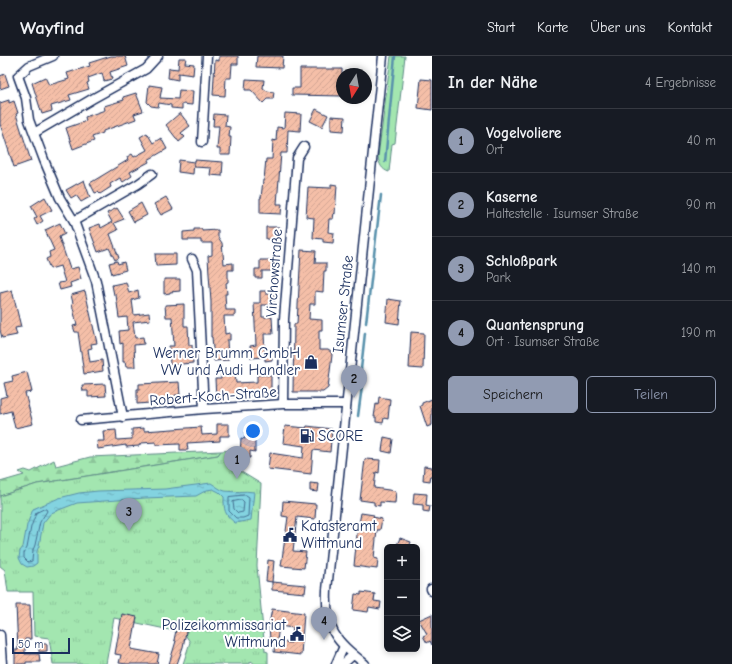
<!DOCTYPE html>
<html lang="de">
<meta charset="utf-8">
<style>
:root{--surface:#171b24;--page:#242831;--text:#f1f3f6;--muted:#9ea1a6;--line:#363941;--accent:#919bb2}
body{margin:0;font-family:"Comic Neue",sans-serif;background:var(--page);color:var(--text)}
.controls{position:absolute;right:12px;bottom:12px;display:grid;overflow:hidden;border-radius:6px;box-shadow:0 2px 6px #0003}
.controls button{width:36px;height:36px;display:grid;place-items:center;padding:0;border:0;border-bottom:1px solid var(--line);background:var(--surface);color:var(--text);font:20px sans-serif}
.compass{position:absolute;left:336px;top:12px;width:36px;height:36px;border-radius:50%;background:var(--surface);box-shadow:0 2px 6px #0003;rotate:191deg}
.scale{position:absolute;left:12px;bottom:10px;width:58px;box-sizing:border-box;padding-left:4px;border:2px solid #1b2f5e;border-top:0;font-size:11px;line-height:14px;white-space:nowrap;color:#1b2f5e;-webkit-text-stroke:3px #fff;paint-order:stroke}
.you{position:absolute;left:253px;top:375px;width:14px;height:14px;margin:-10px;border:3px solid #fff;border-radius:50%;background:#1a73e8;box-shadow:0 0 0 6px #1a73e833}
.badge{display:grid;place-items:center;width:26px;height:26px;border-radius:50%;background:var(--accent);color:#111;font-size:13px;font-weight:700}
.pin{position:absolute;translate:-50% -33px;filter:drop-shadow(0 1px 2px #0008)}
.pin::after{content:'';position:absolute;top:21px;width:14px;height:12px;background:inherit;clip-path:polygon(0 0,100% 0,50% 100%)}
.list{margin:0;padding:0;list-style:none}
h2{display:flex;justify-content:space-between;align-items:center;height:52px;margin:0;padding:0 16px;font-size:17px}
h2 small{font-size:13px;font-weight:400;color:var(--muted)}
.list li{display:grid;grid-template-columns:26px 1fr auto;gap:12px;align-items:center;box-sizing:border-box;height:64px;padding:0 16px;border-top:1px solid var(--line)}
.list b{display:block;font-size:15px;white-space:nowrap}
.list p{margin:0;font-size:13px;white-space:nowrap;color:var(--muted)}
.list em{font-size:13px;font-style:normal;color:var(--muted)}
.actions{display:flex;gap:8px;padding:12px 16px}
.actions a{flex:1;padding:9px 0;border:1px solid var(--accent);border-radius:6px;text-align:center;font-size:14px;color:var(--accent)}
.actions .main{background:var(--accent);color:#111}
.icon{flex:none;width:22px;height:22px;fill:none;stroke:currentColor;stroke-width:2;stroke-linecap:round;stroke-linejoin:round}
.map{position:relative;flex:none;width:432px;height:608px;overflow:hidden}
header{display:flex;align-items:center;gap:24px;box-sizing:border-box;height:56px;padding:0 20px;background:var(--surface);border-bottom:1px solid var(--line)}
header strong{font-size:19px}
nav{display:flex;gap:22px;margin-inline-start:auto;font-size:14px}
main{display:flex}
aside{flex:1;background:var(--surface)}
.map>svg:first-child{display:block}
.grass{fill:#a3e6b0;stroke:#5f8a87}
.forest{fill:url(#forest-firs);stroke:#5f8a87}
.park{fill:url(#park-tufts);stroke:#5f8a87}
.water{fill:url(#water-ripples);stroke:#5991ac}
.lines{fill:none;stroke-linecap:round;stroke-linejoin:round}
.shore{stroke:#457192;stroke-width:1}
.stream{stroke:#5991ac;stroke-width:2.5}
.building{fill:url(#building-hatch);stroke:#1b2f5e;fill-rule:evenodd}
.minor-casing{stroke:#1b2f5e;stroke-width:11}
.minor{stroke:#fff;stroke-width:8}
.labels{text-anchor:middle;stroke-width:4;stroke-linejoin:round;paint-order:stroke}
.street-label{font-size:15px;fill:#1b2f5e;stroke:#fff}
.poi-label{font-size:15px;fill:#1b2f5e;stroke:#fff;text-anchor:end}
</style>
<header>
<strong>Wayfind</strong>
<nav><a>Start</a><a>Karte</a><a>Über uns</a><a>Kontakt</a></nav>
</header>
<main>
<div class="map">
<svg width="432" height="608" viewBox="0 0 432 608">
<defs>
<pattern id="forest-firs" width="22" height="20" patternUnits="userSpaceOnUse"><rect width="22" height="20" fill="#a3e6b0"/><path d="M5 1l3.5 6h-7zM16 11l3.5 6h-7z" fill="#8cc69a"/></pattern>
<pattern id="park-tufts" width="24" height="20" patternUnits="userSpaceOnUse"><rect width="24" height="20" fill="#a3e6b0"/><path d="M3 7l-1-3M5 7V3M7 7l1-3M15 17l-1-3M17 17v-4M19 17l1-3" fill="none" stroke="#8cc69a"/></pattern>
<pattern id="water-ripples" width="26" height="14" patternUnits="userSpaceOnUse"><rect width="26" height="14" fill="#83d3e0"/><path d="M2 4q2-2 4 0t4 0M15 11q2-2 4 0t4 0" fill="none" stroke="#71b5c3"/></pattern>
<pattern id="building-hatch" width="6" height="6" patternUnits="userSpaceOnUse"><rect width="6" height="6" fill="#f5bfa8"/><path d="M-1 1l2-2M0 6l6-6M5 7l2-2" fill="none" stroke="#d1a493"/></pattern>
</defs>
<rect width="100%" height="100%" fill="#fff"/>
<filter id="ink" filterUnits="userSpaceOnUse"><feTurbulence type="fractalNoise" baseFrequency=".025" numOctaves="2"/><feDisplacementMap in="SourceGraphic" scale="8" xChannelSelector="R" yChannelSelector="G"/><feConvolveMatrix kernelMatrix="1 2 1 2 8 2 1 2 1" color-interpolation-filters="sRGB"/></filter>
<g filter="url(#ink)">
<!-- grass -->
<path class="grass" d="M 391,0 L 405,0 L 395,87 L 392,88 L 389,116 C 382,114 379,108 378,101 Z"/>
<!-- forest -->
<path class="forest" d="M 221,395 L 218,399 L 37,428 L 0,440 L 0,426 L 24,419 L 19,416 L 25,414 L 31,416 L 54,404 L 56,410 L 90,401 Z"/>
<!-- park -->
<path class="park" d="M 238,394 L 238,414 L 261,428 L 257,510 L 265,595 L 268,596 L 268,608 L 255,608 L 251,605 L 249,608 L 212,608 L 210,607 L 210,608 L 183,608 L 190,586 L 184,577 L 114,562 L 106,608 L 53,608 L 49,582 L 34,580 L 33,536 L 8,536 L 5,514 L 0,510 L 0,440 L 37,428 L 218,399 L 221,395 Z"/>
<!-- water -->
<path class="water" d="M 211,427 C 216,430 220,434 225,435 C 235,437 244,434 254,436 L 251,464 L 235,467 C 224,458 224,454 224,441 L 219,436 L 213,433 L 207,434 L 196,440 L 145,442 L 77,447 L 51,457 L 43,467 L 39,490 L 37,495 L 37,507 L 33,510 L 27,511 L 22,508 L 19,502 L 20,495 L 23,491 L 27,469 L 33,453 L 59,442 L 79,437 L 98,435 L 165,433 Z"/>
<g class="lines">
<!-- shore -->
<path class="shore" d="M 246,439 L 249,441 L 248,460 L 243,462 L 236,462 L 229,455 L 229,441 Z
M 242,444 L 244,446 L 243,456 L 238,457 L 234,453 L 233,446 Z
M 44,453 L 46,453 L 47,455 L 40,466 L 35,489 L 33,494 L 32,505 L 28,506 L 24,502 L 24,497 L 27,492 L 31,471 L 36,457 Z"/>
<!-- stream -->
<path class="stream" d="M 385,106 L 395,0
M 366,267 L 381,139
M 361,313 L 365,277
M 358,360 L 362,330 L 360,323"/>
</g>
<!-- building -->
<path class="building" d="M 111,0 L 125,0 L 128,10 L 110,16 L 112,23 L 104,25 L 102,17 L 88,22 L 89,26 L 87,27 L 89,33 L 69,39 L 71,44 L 51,50 L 52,55 L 42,58 L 32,27 L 45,21 L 49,29 L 69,23 L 67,17 L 90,10 L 89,7 Z
M 219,0 L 238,0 L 238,8 L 232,8 L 231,22 L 226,22 L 225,40 L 213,39 L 215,4 L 219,5 Z
M 257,0 L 283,0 L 282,12 L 256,11 Z
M 179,2 L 186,2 L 185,7 L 194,8 L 193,19 L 178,17 L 178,24 L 168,22 L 169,12 L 178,13 Z
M 300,13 L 342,13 L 342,40 L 292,39 L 292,32 L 300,32 Z
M 5,18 L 9,30 L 0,33 L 0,20 Z
M 246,23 L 264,24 L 263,32 L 267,35 L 274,36 L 273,43 L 267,43 L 263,47 L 251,34 L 245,34 Z
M 421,23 L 432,24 L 432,54 L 418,52 Z
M 149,29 L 162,31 L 160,42 L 178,43 L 179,34 L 193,35 L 192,49 L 182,48 L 182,53 L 171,52 L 171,49 L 159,47 L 158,51 L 151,50 L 147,46 Z
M 136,37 L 143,55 L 134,58 L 136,63 L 103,75 L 103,77 L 92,81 L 94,85 L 73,93 L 66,72 L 86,65 L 85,61 L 105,54 L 104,50 L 124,44 L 123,41 Z
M 9,44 L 9,47 L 14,45 L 18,57 L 16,58 L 31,105 L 14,111 L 0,68 L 0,47 Z
M 316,53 L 328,59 L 322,71 L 310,65 Z
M 180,57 L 190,70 L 181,77 L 185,81 L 179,86 L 166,69 Z
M 285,57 L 301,58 L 300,75 L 288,74 L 287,97 L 281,97 L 277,148 L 282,148 L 281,158 L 260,157 L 260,142 L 261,142 L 263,124 L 264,124 L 266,103 L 272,103 L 273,84 L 276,85 L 277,71 L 284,72 Z
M 214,58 L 226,59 L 225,70 L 230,71 L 229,81 L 231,81 L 230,99 L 220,99 L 220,93 L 217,93 L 219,70 L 213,70 Z
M 331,60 L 345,61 L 344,75 L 331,74 Z
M 147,77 L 153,87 L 161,82 L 167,93 L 148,104 L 149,106 L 130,116 L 132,120 L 123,126 L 120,122 L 110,128 L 111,131 L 100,138 L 98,136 L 95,137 L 90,127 L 128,104 L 127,101 L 132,98 L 134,101 L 147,94 L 140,81 Z
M 179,104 L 194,106 L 193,118 L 178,116 Z
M 195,104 L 223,106 L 222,120 L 210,119 L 211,112 L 194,111 Z
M 84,124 L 90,141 L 81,146 L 76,139 L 71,142 L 66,134 Z
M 331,128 L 337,129 L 335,158 L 334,157 L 333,163 L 329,163 L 328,176 L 334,177 L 333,187 L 323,186 L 323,183 L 313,182 L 314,162 L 306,161 L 308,131 L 331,132 Z
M 45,141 L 52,154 L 40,160 L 43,165 L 37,169 L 34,163 L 37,161 L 31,150 Z
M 166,141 L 173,153 L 161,159 L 154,148 Z
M 141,147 L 147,159 L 134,166 L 128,155 Z
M 117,152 L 124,163 L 114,167 L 118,174 L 110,178 L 119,202 L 115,204 L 109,192 L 98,196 L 89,172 L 100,168 L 101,172 L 112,166 L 107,157 Z
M 60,167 L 65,178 L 59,181 L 70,213 L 78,211 L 81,223 L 70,227 L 71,231 L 60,234 L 58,227 L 65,226 L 60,210 L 50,213 L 46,203 L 50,201 L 49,196 L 54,194 L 45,174 Z
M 266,171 L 280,171 L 279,184 L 266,183 Z
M 194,173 L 202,173 L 202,175 L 218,174 L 218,181 L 222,187 L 224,208 L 233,207 L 233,214 L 228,214 L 228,226 L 226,227 L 227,238 L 225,238 L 226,254 L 235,254 L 235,260 L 224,260 L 225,278 L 230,277 L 230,284 L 227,284 L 228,304 L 214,305 L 212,281 L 211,281 L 211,246 L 209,218 L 208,200 L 212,199 L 212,187 L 201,187 L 201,184 L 183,184 L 183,176 L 194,175 Z
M 301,194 L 316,195 L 315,207 L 326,207 L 326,215 L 324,215 L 323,236 L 315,235 L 315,248 L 310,248 L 309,263 L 322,264 L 322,274 L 319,274 L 319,294 L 328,294 L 331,296 L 332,299 L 328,332 L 323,336 L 293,336 L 294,268 L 297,268 Z
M 155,198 L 176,198 L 176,209 L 156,210 Z
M 260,204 L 275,204 L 274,215 L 262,215 L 262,222 L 255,222 L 255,213 L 260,213 Z
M 117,205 L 118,208 L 124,206 L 126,214 L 112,218 L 109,207 Z
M 164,223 L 180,223 L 180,235 L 170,236 L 170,237 L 164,238 Z
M 126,226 L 129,237 L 138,234 L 139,242 L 132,244 L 134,259 L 149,257 L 150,264 L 133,266 L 135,282 L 143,281 L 144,288 L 134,289 L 135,311 L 126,311 L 125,306 L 123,306 L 123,287 L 120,288 L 119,275 L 128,274 L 127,261 L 119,262 L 116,239 L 114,239 L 112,229 Z
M 12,234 L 21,271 L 15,272 L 17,279 L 2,282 L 0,274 L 0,237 Z
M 85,235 L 97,287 L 91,288 L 92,292 L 88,293 L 90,306 L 102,304 L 103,315 L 84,318 L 78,276 L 75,276 L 73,270 L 77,269 L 72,248 L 73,247 L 71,239 Z
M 260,235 L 266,235 L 266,238 L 274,238 L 274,249 L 262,249 L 262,261 L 272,261 L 273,278 L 264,278 L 265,298 L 272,297 L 272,304 L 265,305 L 265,301 L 251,302 L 250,290 L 256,289 L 254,247 L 260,247 Z
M 388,243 L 401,245 L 399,268 L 386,266 Z
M 184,248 L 184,270 L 188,270 L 189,289 L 192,289 L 193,307 L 170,309 L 169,290 L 174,290 L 172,261 L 166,261 L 165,249 Z
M 411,276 L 424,277 L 423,313 L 409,312 Z
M 27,316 L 32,336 L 25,337 L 33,368 L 15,372 L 11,355 L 0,358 L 0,342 L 7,340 L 4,327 L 13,325 L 12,320 Z
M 221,318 L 235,318 L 236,327 L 257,326 L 257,319 L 271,319 L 271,336 L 259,336 L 259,339 L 216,342 L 215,323 L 221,323 Z
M 179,326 L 180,339 L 175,339 L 174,349 L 168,349 L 167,344 L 149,345 L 150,347 L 137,348 L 137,333 L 139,333 L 139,328 Z
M 105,328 L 106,340 L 88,341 L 88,335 L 83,335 L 82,329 Z
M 379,341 L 390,343 L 388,363 L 384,362 L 383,367 L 376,366 L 376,361 L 374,361 L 376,348 L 378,349 Z
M 432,343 L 432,369 L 427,371 L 420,350 L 422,349 L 422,347 Z
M 217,368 L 229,368 L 229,380 L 220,380 L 220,385 L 187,387 L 188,394 L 180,394 L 180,388 L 156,389 L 156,386 L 141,387 L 139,390 L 126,391 L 126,389 L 98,393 L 97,385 L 104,385 L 103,375 L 116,374 L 117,384 L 132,383 L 132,373 L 144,372 L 144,375 L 201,371 L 202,379 L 217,378 Z
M 285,370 L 306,372 L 307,370 L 332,373 L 330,396 L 313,394 L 311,418 L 268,413 L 270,397 L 303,402 L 304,390 L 283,387 Z
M 245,376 L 255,376 L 255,396 L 250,395 L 250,402 L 240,401 L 241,382 L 245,383 Z
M 384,381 L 393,383 L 391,397 L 382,395 Z
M 365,403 L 380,404 L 379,417 L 376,416 L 374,432 L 396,435 L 395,447 L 380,446 L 380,450 L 374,449 L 374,446 L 360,444 Z
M 424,410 L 432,411 L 432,419 L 431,419 L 430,425 L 423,424 Z
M 310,427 L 319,428 L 318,436 L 310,435 Z
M 414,437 L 427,438 L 426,449 L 430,450 L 429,456 L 423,455 L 423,449 L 413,448 Z
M 283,445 L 316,448 L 315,463 L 297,461 L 293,495 L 306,496 L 304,512 L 281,510 L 288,461 L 282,460 Z
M 361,457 L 374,459 L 373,461 L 382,463 L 380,474 L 377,474 L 374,502 L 378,503 L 377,513 L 354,510 L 357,478 Z
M 400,482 L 411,486 L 409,491 L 396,491 Z
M 268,504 L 274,505 L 272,526 L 266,525 Z
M 272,526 L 306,529 L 305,537 L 272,534 Z
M 361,536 L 375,538 L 374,545 L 381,546 L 380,553 L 369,551 L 368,556 L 353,554 L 355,538 L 361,539 Z
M 16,549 L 30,549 L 31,583 L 25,583 L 25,598 L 39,598 L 40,606 L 26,606 L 26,608 L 15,608 L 15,594 L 18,594 Z
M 272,553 L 304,557 L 301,599 L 274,596 L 275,585 L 270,584 L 269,568 ZM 279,570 L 293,572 L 291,587 L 277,585 Z
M 122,558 L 137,561 L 131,593 L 159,598 L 157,608 L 127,608 L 119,607 L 121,599 L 115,598 Z
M 432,558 L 432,589 L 430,585 L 427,587 L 423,580 L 427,578 L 419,564 Z
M 177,570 L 187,571 L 183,591 L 177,608 L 169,608 L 176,585 L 174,584 Z
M 39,588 L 47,588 L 47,595 L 39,596 Z"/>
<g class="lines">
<defs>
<path id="minor" d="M 53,0 L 29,10 L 18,20 L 26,42 L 29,64 L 44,104 L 60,142 L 74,165 L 96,225 L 123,361
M 34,77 L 92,43 L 146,13 L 158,0
M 202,86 L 207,0
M 74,165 L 138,128 L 152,118
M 192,203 L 197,214 L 204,353
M 283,348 L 284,263 L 297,102 L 304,91
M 81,364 L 204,353 L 283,348 L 346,348
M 431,533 L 432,535
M 0,579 L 2,608
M 336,608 L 344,590
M 343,608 L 353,599
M 365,608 C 335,584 325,574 327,534 L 383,0"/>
</defs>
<!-- minor casing -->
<use href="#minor" class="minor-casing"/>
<!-- minor -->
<use href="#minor" class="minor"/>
</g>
</g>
<!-- icons -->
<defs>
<symbol id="shop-bare" viewBox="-9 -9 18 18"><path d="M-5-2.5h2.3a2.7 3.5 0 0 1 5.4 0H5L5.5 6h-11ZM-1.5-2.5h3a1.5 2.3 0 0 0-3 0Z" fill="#1b2f5e" stroke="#fff" stroke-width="2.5" paint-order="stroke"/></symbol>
<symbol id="fuel-bare" viewBox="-9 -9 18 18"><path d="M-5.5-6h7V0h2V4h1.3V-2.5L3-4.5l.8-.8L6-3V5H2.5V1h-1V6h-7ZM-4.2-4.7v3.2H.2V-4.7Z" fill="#1b2f5e" stroke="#fff" stroke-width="2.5" paint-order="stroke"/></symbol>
<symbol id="civic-bare" viewBox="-9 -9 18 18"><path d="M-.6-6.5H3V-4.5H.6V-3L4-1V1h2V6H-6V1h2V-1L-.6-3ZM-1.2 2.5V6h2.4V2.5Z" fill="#1b2f5e" stroke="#fff" stroke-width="2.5" paint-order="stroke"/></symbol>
</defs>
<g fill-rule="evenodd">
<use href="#shop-bare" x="301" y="296" width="20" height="20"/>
<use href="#fuel-bare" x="297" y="370" width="20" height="20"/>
<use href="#civic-bare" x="280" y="469" width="20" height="20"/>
<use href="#civic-bare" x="287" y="568" width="20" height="20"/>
</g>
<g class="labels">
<!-- street labels -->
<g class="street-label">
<text transform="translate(274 217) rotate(-86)" y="5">Virchowstraße</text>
<text transform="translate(343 248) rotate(-84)" y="5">Isumser Straße</text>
<text transform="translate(213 340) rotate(-4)" y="5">Robert-Koch-Straße</text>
</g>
<!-- poi labels -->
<g class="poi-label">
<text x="300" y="302">Werner Brumm GmbH<tspan x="300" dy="17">VW und Audi Handler</tspan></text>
<text x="318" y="385" text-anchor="start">SCORE</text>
<text x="301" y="475" text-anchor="start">Katasteramt<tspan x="301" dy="17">Wittmund</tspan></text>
<text x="286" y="574">Polizeikommissariat<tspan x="286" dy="17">Wittmund</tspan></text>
</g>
</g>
</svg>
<div class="controls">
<button>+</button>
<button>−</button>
<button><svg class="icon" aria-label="layers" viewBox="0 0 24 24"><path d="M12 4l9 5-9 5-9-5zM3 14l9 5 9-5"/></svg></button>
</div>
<svg class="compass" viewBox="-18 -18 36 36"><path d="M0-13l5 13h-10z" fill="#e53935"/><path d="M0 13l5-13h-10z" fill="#9ea1a6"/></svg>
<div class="scale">50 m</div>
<div class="you"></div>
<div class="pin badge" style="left:237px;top:423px">1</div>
<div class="pin badge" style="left:354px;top:342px">2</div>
<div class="pin badge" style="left:129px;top:475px">3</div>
<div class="pin badge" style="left:324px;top:584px">4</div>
</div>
<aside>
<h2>In der Nähe<small>4 Ergebnisse</small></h2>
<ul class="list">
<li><span class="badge">1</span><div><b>Vogelvoliere</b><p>Ort</p></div><em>40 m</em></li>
<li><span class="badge">2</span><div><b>Kaserne</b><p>Haltestelle · Isumser Straße</p></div><em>90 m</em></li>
<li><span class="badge">3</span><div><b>Schloßpark</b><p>Park</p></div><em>140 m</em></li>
<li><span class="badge">4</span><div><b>Quantensprung</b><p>Ort · Isumser Straße</p></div><em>190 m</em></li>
</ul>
<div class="actions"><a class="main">Speichern</a><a>Teilen</a></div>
</aside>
</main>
